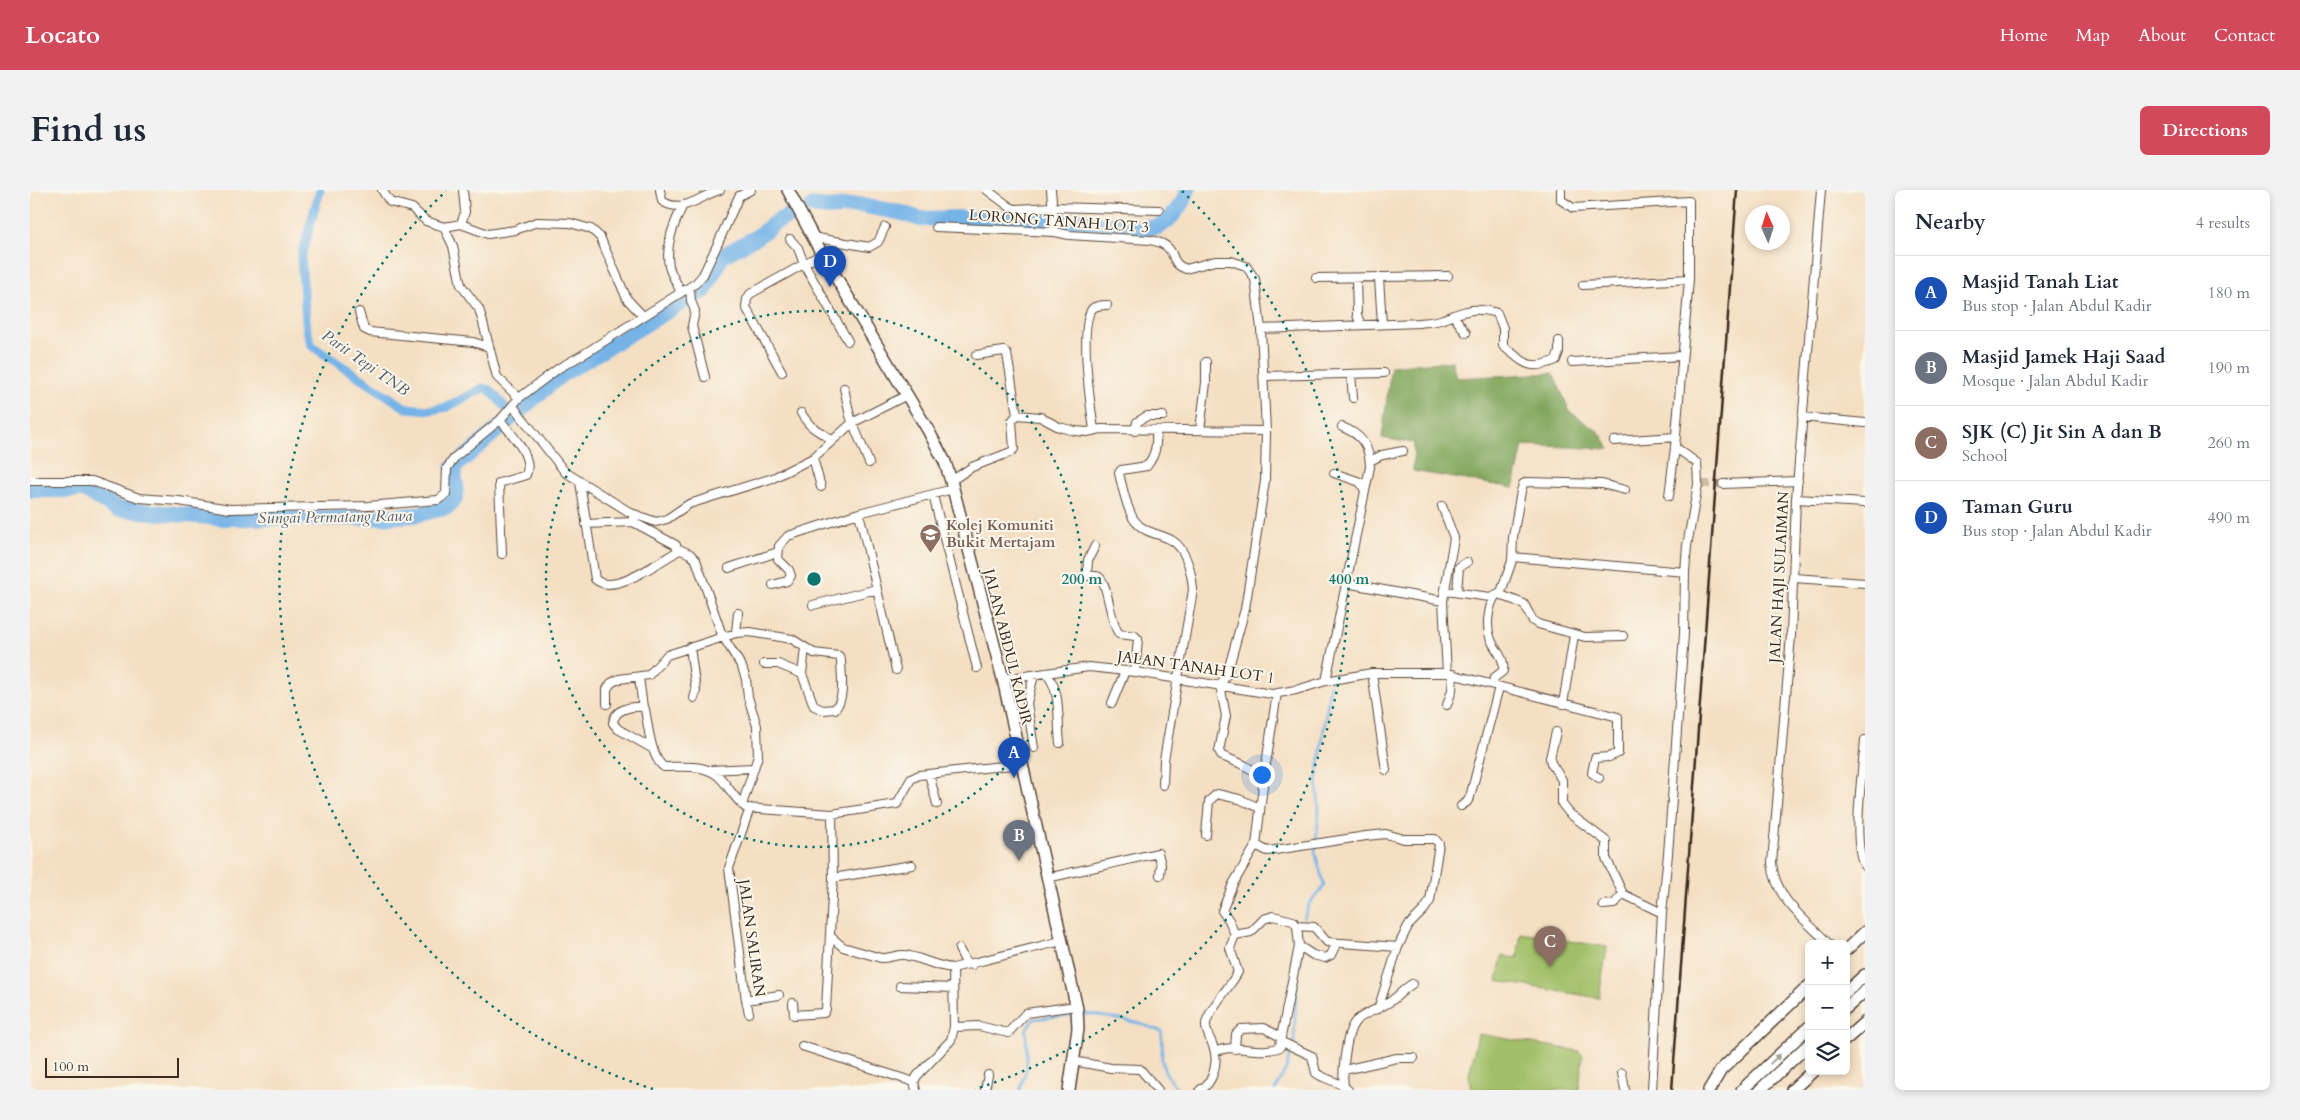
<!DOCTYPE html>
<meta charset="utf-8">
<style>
:root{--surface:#fff;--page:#f2f2f3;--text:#1f2937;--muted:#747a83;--line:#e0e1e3;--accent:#d1495b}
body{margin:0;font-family:Cardo,serif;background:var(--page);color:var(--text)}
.controls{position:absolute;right:15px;bottom:15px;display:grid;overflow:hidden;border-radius:8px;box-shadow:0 2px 8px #0003}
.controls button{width:45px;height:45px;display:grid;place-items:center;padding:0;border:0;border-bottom:1px solid var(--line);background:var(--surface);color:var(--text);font:25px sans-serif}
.compass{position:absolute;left:1715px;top:15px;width:45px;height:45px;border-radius:50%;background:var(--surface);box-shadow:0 2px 8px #0003;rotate:357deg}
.scale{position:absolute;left:15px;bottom:12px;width:134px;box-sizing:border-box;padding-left:5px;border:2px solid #3b2a1e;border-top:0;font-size:14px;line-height:18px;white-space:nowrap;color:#3b2a1e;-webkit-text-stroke:4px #fbf7ec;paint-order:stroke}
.you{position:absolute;left:1231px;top:584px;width:18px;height:18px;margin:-12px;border:4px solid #fff;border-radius:50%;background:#1a73e8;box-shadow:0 0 0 8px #1a73e833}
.badge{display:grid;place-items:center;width:32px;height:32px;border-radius:50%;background:var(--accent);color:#fff;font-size:16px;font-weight:700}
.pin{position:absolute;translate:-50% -41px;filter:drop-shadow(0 1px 2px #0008)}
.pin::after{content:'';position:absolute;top:26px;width:18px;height:15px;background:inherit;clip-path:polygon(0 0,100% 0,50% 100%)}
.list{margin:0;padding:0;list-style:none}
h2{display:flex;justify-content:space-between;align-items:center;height:65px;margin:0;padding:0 20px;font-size:21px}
h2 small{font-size:16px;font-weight:400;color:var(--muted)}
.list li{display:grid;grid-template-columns:32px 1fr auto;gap:15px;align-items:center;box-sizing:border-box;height:75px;padding:0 20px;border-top:1px solid var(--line)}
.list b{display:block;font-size:19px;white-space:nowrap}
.list p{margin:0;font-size:16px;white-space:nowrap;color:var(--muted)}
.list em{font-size:16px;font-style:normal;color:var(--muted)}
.icon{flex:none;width:28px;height:28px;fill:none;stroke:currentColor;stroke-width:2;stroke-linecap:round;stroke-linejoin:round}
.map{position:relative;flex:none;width:1835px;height:900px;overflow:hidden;border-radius:8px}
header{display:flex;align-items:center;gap:30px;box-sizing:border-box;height:70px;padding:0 25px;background:var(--accent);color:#fff}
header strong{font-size:24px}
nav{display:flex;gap:28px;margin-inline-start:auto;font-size:18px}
.intro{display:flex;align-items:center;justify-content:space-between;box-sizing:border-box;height:120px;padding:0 30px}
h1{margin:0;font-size:35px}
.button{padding:12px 22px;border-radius:8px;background:var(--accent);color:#fff;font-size:18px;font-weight:700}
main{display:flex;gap:30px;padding:0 30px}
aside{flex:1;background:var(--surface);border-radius:8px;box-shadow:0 2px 8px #0003}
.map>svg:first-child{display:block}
.green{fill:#a0bf67;stroke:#6e7442}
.forest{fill:#80a65c;stroke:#5e683d}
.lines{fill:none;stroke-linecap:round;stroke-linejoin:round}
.stream{stroke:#74b3e7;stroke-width:2.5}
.canal{stroke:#74b3e7;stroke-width:9}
.river{stroke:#74b3e7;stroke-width:16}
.street-tunnel{stroke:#cfbba2;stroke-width:8;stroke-dasharray:8 4;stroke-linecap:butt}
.street-casing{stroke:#574537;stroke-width:10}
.secondary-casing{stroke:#574537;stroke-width:14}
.street{stroke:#fff;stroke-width:8}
.secondary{stroke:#fff;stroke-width:11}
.rail{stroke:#3b2a1e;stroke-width:2.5}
.oneway{fill:#a79f9a}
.ring{fill:none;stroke:#0f766e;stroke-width:2.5;stroke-dasharray:2.5 5}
.labels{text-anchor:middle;stroke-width:4;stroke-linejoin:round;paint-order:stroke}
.street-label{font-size:15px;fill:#3b2a1e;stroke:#fbf7ec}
.education-label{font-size:15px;font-weight:bold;fill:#785e54;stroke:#fbf7ec;text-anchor:start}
.water-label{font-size:16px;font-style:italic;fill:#4f5a64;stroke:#fbf7ec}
.centre{fill:#0f766e;stroke:#fbf7ec;stroke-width:2.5}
.ring-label{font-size:15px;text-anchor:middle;font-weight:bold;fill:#0f766e;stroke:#fbf7ec;stroke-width:4;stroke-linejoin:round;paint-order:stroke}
</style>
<header>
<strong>Locato</strong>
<nav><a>Home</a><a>Map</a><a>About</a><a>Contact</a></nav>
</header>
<div class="intro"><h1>Find us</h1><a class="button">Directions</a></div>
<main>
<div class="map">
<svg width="1835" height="900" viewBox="0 0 1835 900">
<rect width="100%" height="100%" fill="#fbf7ec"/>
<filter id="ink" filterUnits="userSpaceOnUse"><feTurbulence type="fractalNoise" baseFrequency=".02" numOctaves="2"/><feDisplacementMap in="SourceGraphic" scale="10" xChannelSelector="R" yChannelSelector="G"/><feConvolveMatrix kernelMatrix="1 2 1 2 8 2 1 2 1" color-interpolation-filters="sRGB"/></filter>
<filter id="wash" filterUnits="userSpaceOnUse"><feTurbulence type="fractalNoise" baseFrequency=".0096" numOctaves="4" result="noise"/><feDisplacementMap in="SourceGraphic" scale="20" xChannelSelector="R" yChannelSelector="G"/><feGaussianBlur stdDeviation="1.12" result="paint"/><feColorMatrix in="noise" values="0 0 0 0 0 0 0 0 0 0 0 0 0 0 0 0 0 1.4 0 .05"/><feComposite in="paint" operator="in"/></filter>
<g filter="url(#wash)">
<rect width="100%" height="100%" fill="#f4dfc3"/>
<!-- green -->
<path class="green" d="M 1491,743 L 1577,757 L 1569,808 L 1467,791 L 1472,766 L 1487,768 Z
M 1448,844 L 1549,861 L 1553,866 L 1549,900 L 1441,900 L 1439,885 Z"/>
<!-- forest -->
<path class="forest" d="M 1422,171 L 1426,188 L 1523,183 L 1540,222 L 1569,242 L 1580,259 L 1493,255 L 1484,298 L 1383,281 L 1384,253 L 1352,248 L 1361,176 Z"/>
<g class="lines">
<!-- stream -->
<path class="stream" d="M 1274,728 L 1279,714 L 1294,696 L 1285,662 L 1289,622 L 1287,589 L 1300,495
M 1051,825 L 1061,824 L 1108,833 L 1131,841 C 1134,852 1131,860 1132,870 C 1133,882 1141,891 1148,900
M 990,900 L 997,877 L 996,839 L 1004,829 L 1043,825
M 1245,900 L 1256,879 L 1264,852 L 1267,785 L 1272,762"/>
<!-- canal -->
<path class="canal" d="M 290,0 L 271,68 L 277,141 L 282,156 L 376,218 L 400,220 L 417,217 L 453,198 L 460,200 L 483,226"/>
<!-- river -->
<path class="river" d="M 783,16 L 798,18 L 830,15 L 872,23 L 890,29 L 928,28 L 959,30 L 991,27 L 1031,33 L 1049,29 L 1071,35 L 1091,34 L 1103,39 L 1127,37 L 1138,31 L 1153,12 L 1158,0
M 0,300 L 54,300 L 87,319 L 190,328 L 335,328 L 385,325 L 418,317 L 425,308 L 426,296 L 423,278 L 531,185 L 661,107 L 674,101 L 692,66 L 728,46 L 746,32 L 758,26"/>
</g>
</g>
<g filter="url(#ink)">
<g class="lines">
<!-- street-tunnel -->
<path class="street-tunnel" d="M 1672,294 L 1693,294"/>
<defs>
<path id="street" d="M 352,0 L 360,12 L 382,18 L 396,31 L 414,37 L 423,56 L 431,95 L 449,119 L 452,129 L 467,187 L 489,208
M 630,0 L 632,11 C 653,25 671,5 690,0
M 957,0 L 980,17 L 985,19 L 1023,17 L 1129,20
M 1021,0 L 1025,42
M 1531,0 L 1531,10 L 1543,18 L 1659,11 L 1659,89 L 1645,257 L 1639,306
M 1791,0 L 1766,309 L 1761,446 L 1742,673 C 1746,711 1774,728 1799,754
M 431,34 L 458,44 L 485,40 L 507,32 L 540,33 L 561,39 L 570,47 L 597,109 L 613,126
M 414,37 L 431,34 L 435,22 L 433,0
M 906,37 L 1025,42 L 1039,45 L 1120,50 C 1152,56 1135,72 1156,79 L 1185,71 L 1201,71 L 1216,76 L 1225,89 L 1231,139 L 1236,241 L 1235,291 L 1215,419 L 1197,484 L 1190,495 L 1196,526 L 1189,561 L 1192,566 L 1214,575 L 1234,587 L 1226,655 L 1203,694 L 1192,721 L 1199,730 L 1205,745
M 782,47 L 839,57 L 848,52 L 855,37
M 760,49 L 768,58 L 774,74 L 818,151
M 1286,88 L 1418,86
M 1326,88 L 1327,125 L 1331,135
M 1349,88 L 1352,134
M 1553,95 L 1659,89
M 660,98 L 661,111 L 665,121 L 662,136 L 675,187
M 650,102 C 648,93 641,86 639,76 C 635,54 644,34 653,15
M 329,122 L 334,139 L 340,142 L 443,152 L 459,157
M 1423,125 L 1436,143
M 1231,139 L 1389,133 C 1397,132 1406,132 1413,129 C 1435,121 1443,116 1467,123 L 1473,138 L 1473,156 C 1494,172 1498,182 1526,170 L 1529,162 L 1529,151
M 946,165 L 974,161 L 977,164 L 987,225
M 1542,172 L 1652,166
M 752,182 L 716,117 L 717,109 L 720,104 L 792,64
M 1321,184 L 1323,208
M 1234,186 L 1354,183
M 814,198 L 820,226 L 839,273
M 483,216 L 535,282 L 601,323 L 626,332 L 637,329 L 659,314 L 743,288 L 783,268 L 822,233 L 877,205
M 771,223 C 783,242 786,238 802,250
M 1772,227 L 1835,233
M 470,230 C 481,243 504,267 496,285 L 469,293 L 472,364
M 1064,240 C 1061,219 1048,132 1063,118 C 1067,115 1072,115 1077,115
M 1126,240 C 1127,255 1126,264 1117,276 L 1091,280 L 1089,283 C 1092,296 1097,321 1105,331 C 1115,344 1130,343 1143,351 C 1157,360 1162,385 1163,400 L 1134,570 L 1133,595
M 1170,240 L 1176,193 L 1176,172
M 1105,241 L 1107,232 L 1117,226 L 1133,226
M 1584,251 L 1646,247
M 783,268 L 791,297
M 1340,271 L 1352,265 L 1373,261
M 1304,283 L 1330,292 L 1334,299
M 0,291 L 62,291 L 109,308 L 149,311 L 200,319 L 338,316 L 408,310 L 416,304 L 417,278 L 425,267 L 470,230 L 489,208 L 529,178 L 554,164 L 666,93 L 673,85 L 689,51 L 709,6 L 721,0
M 921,291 L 942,277 L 981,262 L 984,259 L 982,231 L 987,225 L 1010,227 L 1029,237 L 1045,241 L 1057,242 L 1071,239 L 1236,241
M 550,292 L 565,389 C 583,407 630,371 648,361 L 646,355 L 603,332
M 1693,294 L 1768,291
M 903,305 L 947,478
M 1766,309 L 1835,313
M 1412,316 L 1424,348 L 1413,411 L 1417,483
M 829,323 L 866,480
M 556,334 L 603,332 L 603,328
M 1065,356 L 1058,370 L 1057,386 C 1061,386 1066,385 1069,387 C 1078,392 1080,433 1089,444 L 1105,446 L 1108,449 L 1105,482
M 649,359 L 660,364 L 666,370 L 692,445 L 712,477 L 716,489 L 718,507 L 727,536 L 728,566 L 712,615
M 1482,367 L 1655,382
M 699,378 L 748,362
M 1764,388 L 1835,393
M 1316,393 L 1413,411
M 743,395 L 757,391 L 761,386 L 759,380 L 748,369 L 749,356 L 758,346 L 829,323 L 923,299
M 1416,401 L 1460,407 L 1471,402 L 1482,371 L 1483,347 L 1491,301 L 1493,294 L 1497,292 L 1572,294 L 1595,300
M 1427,402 L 1429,377 L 1437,372
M 1468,404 L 1494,414 L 1503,431 L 1508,434 L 1555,447 L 1593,446
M 783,415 L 847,399
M 706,443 L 708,423
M 660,457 L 666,501 L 664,508
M 734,474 L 748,474 L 772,484
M 1016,483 C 1032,501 1027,530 1030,553
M 1342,483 L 1356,580
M 1004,485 L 997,513 L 1004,558
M 609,488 L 613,517 L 615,519 C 618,535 621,569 634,577 C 655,577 679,573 693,591 C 701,601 706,610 716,618 L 802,624 L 860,615 L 867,614 L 881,589 L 889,585 L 991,574
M 973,489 L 1059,477 L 1105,482 L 1242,504 L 1266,500 L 1296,491 L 1342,483 L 1417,483 L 1588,527 L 1588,563 L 1579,567 L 1565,568 L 1562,583 L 1569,588
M 1296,491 L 1340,277 C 1340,256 1331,244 1312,237
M 1463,495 L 1464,488 L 1473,481 C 1475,468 1467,462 1462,452 C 1455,438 1458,418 1465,406
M 1082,513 L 1095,481
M 577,514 L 577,499 L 581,493 L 589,489 L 619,485 L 637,465 L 706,443 L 720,442 L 762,449 L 784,463 L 809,466 L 811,470 C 811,485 816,507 805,519 L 793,520 L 784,516 L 772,484 L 775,458
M 1533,514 L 1544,445
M 1417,515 L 1422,500 L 1423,484
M 613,517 C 601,516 584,519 583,533 L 588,539 L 623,559
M 1526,542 L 1520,568 L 1521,573 L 1532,590 L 1532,614 L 1540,624 L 1576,651 L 1576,668 L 1593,704 L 1632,723
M 1835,550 C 1833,579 1821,653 1835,677
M 679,580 L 723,578
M 899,584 L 907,614
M 1234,587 L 1247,503
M 1431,616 L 1437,612 L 1440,607 L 1469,497
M 1176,645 L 1179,611 L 1187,604 L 1209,609 L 1230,618
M 803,688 L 882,675
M 1017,688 L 1128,663 L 1131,675 L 1130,685
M 1573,715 L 1584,714 L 1593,704
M 801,747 L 813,757 L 851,768 C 859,769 866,764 874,765 C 891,767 905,777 923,778 L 1031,751
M 1269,756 L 1283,765 L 1295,768 L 1301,765 L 1306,754
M 929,759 L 935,771 L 942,775
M 870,796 L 923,798
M 716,810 L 749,805
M 763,813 L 764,825 L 794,823 L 796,819 L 803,688 L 802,624
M 1348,819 L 1368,757
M 719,823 L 716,810 L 699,678 L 720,618
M 924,837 L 949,836 L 978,843 L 996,823 L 1046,816
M 1251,847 L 1269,756 L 1267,736
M 1252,852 L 1282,866 L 1286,883 C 1295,890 1310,891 1318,900
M 772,856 L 884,892
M 1185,862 C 1204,852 1229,866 1250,857 L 1251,847 L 1234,838 L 1211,839 L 1206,844 L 1205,859
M 1043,871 L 1081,878 L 1110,879 L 1128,900
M 1314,880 L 1367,868 L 1384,868
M 1592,883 L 1595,900
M 1314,896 C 1312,883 1316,840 1326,831 C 1335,822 1350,819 1361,811 C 1368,806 1374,799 1382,794
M 886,900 L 884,892 L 887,886 L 921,850 L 924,837 L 923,778
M 955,900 L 958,885
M 1170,900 C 1184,893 1189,870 1183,856 C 1181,849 1175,842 1176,834 C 1177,821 1201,796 1208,782 L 1200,758 L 1205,745 L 1221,742 L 1234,729 L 1243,726 L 1263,731 L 1267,736 L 1284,737 L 1297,752 L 1368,757 L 1378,736 L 1394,720 L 1400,711 L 1409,654 L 1405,649 L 1374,649 L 1356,644 L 1336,646 L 1245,660 L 1237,661 L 1226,655
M 1622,900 L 1632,723 L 1638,664 L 1654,444 L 1655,382 L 1657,356 L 1668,294 L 1667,273 L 1645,257"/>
<path id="secondary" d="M 758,0 L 792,64 L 898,240 L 915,272 L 921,291 L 973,489 L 1047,819 L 1048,839 L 1039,900
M 1816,760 L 1835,742
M 1816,802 L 1835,785
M 1816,818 L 1835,801
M 1816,849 L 1835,832
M 1679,900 L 1691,880 L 1779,796
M 1712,900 L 1779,837
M 1730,900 L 1779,854
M 1762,900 L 1783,881"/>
</defs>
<!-- street casing -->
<use href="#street" class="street-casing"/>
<!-- secondary casing -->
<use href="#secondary" class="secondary-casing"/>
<!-- street -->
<use href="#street" class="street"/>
<!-- secondary -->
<use href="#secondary" class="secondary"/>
<!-- rail -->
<path class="rail" d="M 1642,900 L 1707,0"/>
</g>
<!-- one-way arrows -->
<defs><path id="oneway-solid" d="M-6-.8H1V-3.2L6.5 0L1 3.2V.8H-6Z" transform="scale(1.25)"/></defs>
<use class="oneway" href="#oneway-solid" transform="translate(1745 869) rotate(-43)"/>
</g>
<!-- distance rings -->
<g class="ring">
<circle cx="784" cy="389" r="268"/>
<path d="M623 899A535 535 0 0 1 416 1M1152 1A535 535 0 0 1 945 899"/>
</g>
<!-- icons -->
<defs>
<symbol id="university-pin" viewBox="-11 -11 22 30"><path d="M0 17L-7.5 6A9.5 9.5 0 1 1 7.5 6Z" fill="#8d6e63" stroke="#fbf7ec"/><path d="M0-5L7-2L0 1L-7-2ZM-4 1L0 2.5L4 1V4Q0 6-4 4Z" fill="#fff"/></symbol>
</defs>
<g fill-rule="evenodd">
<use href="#university-pin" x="888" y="332" width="25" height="34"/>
</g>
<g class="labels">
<!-- street labels -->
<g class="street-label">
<text transform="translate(1029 31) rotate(4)" y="5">LORONG TANAH LOT 3</text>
<text transform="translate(1749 387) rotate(-87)" y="5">JALAN HAJI SULAIMAN</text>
<text transform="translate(978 457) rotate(76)" y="5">JALAN ABDUL KADIR</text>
<text transform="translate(1166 477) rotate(8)" y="5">JALAN TANAH LOT 1</text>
<text transform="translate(722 748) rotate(82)" y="5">JALAN SALIRAN</text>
</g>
<!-- education labels -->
<g class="education-label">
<text x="916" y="340">Kolej Komuniti<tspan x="916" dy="17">Bukit Mertajam</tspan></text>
</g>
<!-- water labels -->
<g class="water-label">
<text transform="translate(336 172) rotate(35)" y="6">Parit Tepi TNB</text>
<text transform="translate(305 326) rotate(-1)" y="6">Sungai Permatang Rawa</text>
</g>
</g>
<circle cx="784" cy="389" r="8" class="centre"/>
<g class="ring-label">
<text x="1052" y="394">200 m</text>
<text x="1319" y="394">400 m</text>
</g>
</svg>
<div class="controls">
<button>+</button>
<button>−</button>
<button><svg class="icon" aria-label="layers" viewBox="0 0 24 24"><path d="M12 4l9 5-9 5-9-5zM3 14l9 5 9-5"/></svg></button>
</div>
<svg class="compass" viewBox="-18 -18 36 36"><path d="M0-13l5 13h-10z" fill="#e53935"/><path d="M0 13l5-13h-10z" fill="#747a83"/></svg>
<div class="scale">100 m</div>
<div class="you"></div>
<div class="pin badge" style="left:984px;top:588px;background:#1a4fb4">A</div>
<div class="pin badge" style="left:989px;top:671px;background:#6b7280">B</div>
<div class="pin badge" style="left:1520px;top:777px;background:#8d6e63">C</div>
<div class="pin badge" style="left:800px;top:97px;background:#1a4fb4">D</div>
</div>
<aside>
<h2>Nearby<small>4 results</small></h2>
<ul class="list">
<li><span class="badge" style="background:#1a4fb4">A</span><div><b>Masjid Tanah Liat</b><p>Bus stop · Jalan Abdul Kadir</p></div><em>180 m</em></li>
<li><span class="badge" style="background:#6b7280">B</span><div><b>Masjid Jamek Haji Saad</b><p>Mosque · Jalan Abdul Kadir</p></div><em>190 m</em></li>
<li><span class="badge" style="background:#8d6e63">C</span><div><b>SJK (C) Jit Sin A dan B</b><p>School</p></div><em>260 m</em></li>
<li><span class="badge" style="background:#1a4fb4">D</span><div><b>Taman Guru</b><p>Bus stop · Jalan Abdul Kadir</p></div><em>490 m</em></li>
</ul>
</aside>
</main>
